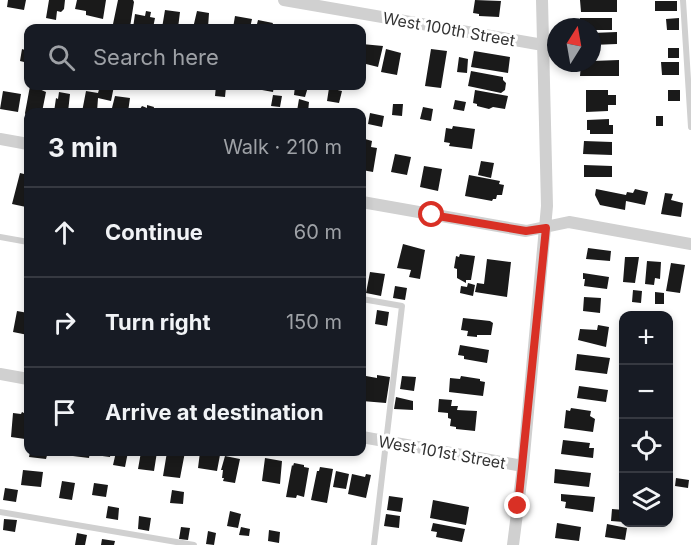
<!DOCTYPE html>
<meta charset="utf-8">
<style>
:root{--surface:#171b24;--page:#20242c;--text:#f1f3f6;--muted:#9ea1a6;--line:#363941}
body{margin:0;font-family:Inter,sans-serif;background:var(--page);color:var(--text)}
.controls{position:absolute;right:18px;bottom:18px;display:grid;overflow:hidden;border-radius:12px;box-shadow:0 3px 9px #0003}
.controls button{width:54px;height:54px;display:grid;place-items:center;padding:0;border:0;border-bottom:2px solid var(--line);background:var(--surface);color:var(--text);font:30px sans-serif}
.compass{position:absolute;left:547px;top:18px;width:54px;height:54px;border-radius:50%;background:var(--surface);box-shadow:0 3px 9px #0003;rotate:11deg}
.stop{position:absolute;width:18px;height:18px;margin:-14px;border:4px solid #d93025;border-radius:50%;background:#fff}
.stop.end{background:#d93025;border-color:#fff;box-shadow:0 2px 6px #0008}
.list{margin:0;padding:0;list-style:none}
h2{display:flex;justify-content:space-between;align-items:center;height:78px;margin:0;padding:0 24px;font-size:26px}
h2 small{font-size:20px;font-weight:400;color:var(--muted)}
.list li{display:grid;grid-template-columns:39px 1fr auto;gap:18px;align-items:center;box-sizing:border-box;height:90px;padding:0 24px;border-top:2px solid var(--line)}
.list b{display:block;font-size:22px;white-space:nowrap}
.list em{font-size:20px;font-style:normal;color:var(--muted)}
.icon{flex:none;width:33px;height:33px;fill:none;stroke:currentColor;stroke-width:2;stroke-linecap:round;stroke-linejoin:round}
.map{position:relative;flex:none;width:691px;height:545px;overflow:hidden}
.search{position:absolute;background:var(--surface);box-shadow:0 3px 9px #0003;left:24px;top:24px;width:342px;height:66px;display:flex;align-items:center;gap:15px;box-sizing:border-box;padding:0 21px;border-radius:12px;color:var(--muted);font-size:22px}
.panel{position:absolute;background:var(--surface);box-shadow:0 3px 9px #0003;left:24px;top:108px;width:342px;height:348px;border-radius:12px}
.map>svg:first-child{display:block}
.building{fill:#1a1a1a}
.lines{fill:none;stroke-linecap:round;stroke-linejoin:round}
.service{stroke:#d0d0d0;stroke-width:6}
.minor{stroke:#d0d0d0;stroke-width:12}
.route{stroke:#d93025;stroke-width:8}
.labels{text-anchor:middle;stroke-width:6;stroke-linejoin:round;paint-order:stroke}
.street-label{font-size:16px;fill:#333;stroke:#fff}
</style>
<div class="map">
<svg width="691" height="545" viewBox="0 0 691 545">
<rect width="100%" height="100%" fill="#fff"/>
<!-- building -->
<path class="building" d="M 8,0 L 26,0 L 24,10 L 7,7 Z
M 49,0 L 65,0 L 64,9 L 61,12 L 57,11 L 56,20 L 46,18 Z
M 77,0 L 106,0 L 103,19 L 86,15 L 86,11 L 75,9 Z
M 118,0 L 133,0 L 134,2 L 130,27 L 113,24 Z
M 475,0 L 501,1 L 499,17 L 479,16 L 479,14 L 473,13 Z
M 580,0 L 617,0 L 617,12 L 581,12 Z
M 655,1 L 677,1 L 677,11 L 655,11 Z
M 165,10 L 180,12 L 178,28 L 162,28 Z
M 146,11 L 151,12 L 150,17 L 155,18 L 153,28 L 133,28 L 135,14 L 145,16 Z
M 197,11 L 209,13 L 208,28 L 193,28 Z
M 235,16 L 252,19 L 250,28 L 233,28 Z
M 580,18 L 612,18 L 612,30 L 592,30 L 592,27 L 580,27 Z
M 679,18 L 679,30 L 667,30 L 666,19 Z
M 258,20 L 273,23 L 271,28 L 256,28 Z
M 617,32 L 617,44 L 592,45 L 592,33 Z
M 362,44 L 383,46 L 378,67 L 362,63 Z
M 668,48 L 679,48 L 679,58 L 668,58 Z
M 22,49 L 28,51 L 28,63 L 20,61 Z
M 386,49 L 401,53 L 397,75 L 381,72 Z
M 431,49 L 447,51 L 441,88 L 425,86 Z
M 474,51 L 510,57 L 508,73 L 471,67 Z
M 459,57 L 468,59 L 467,73 L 457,72 Z
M 619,60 L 619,76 L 580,76 L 581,63 L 592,63 L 592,61 Z
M 661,62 L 679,62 L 679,75 L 662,75 Z
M 471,71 L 503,77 L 503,80 L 506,83 L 505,90 L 501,93 L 468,86 Z
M 30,86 L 38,86 L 37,88 L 46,92 L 42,112 L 28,112 L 28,117 L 26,117 L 25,113 Z
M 100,86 L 114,86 L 111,101 L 98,98 L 97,112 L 82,112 L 86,91 L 98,93 Z
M 216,86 L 226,87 L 225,97 L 215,96 Z
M 263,86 L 274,86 L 273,92 L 262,90 Z
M 295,86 L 308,87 L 305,97 L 294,95 Z
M 329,88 L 342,91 L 339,103 L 327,101 Z
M 475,90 L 508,96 L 505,109 L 493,107 L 489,109 L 477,106 L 477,104 L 473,103 Z
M 586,90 L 608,90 L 608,95 L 616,95 L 616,105 L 608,105 L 608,111 L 586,112 Z
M 668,90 L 680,90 L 680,101 L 668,101 Z
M 3,91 L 21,94 L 18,112 L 0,109 Z
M 59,92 L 70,94 L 68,112 L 54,112 L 56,98 L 58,99 Z
M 273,95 L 282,96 L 280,107 L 271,106 Z
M 115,96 L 130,98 L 128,112 L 111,112 Z
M 299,99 L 309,102 L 308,112 L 297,111 Z
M 455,100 L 466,102 L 464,111 L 453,109 Z
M 393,104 L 403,104 L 402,116 L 392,115 Z
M 147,105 L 154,107 L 153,112 L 138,112 L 142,106 L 147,108 Z
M 423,107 L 433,109 L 431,121 L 420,119 Z
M 370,113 L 384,116 L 382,127 L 368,124 Z
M 656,116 L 663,116 L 663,126 L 656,126 Z
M 609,119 L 609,125 L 613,125 L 613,134 L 590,134 L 590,130 L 587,130 L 587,120 Z
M 453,126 L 475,129 L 472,149 L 449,146 L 450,143 L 444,142 L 446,128 L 452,129 Z
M 365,139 L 372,141 L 371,147 L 377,148 L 373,172 L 362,170 Z
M 584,141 L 612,142 L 612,155 L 583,154 Z
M 395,154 L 411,157 L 407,175 L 391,172 Z
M 481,161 L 494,163 L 491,178 L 478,175 Z
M 584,165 L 612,166 L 612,177 L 584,177 Z
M 424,166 L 442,169 L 438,191 L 420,187 Z
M 20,173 L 28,175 L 26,207 L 12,204 Z
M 469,175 L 500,181 L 499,184 L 504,185 L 502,195 L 497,195 L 496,199 L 493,199 L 492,201 L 465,196 Z
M 596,189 L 626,195 L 627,192 L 633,193 L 635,189 L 648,192 L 645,205 L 626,201 L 625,210 L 600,205 L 595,195 Z
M 665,193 L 673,194 L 671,200 L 683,203 L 681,217 L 661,214 Z
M 403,244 L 425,250 L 420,279 L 409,277 L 411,270 L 397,268 Z
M 588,248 L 611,251 L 610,261 L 586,259 Z
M 460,254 L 475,256 L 471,280 L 466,280 L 466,283 L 457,278 L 457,269 L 454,268 L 456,256 L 459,257 Z
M 625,257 L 639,257 L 635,283 L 623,282 Z
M 487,259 L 511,262 L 507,297 L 475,292 L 477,283 L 484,284 Z
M 647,261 L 661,262 L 660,279 L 655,278 L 654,285 L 645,284 Z
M 671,263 L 685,265 L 680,293 L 666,291 Z
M 370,272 L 385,274 L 381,296 L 366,293 Z
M 583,273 L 609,277 L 607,289 L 584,286 L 585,279 L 583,279 Z
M 468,283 L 475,285 L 473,296 L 460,293 L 461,286 L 467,287 Z
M 395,286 L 407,288 L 405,300 L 393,298 Z
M 633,290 L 642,291 L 641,303 L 632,302 Z
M 655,292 L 664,293 L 664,304 L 655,304 Z
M 584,297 L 601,298 L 600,313 L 583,311 Z
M 377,310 L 389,312 L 387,326 L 375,324 Z
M 17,311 L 28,313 L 28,335 L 13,332 Z
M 463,318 L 490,321 L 493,323 L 491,335 L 477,335 L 477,337 L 467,336 L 468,331 L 461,330 Z
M 598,325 L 609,327 L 606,347 L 578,340 L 580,329 L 597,330 Z
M 460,345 L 489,350 L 487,363 L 464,359 L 464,356 L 458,355 Z
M 577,354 L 610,358 L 607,374 L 575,370 Z
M 377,375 L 390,377 L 386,403 L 362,401 L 366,376 L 377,378 Z
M 402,376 L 416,377 L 414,391 L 400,389 Z
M 461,376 L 480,379 L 480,381 L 485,382 L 483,396 L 449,392 L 450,378 L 460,379 Z
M 579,386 L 608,390 L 606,402 L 577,398 Z
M 396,397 L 413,401 L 413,410 L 394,409 Z
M 439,399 L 452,400 L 451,406 L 458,406 L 457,410 L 477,411 L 475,431 L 456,429 L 456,427 L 450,426 L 451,419 L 448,418 L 448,413 L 438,412 Z
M 571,408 L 591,411 L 590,416 L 595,419 L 593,432 L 564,428 L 566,410 L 570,411 Z
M 22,412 L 28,415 L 28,428 L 25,439 L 11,437 L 13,413 L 21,414 Z
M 563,440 L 590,443 L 589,448 L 594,448 L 593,458 L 561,454 Z
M 30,452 L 48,452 L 46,459 L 29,457 Z
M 74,452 L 90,452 L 89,458 L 73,456 Z
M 95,452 L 111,452 L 110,457 L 95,455 Z
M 116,452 L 128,452 L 125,467 L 113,465 Z
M 141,452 L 157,452 L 154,471 L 138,469 Z
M 167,452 L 185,452 L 180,478 L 163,476 Z
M 200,452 L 220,455 L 217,471 L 198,468 Z
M 225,456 L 240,459 L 235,483 L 223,481 L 224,478 L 222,478 L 223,470 L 221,470 Z
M 265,458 L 282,461 L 280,484 L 262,481 Z
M 294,463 L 304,465 L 304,467 L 309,468 L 304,497 L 297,495 L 296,498 L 286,497 L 292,465 L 293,466 Z
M 320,467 L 333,469 L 327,503 L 311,500 L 317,471 L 319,471 Z
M 555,469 L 591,473 L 589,487 L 554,483 Z
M 23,470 L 43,472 L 41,487 L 21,485 Z
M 336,471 L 349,474 L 346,489 L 333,487 Z
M 352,474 L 365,477 L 366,474 L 371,475 L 366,498 L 348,494 Z
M 676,478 L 689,480 L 688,488 L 675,486 Z
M 62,481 L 75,483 L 72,500 L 59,498 Z
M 94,483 L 108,485 L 106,497 L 92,495 Z
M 5,488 L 18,490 L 16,502 L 3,500 Z
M 172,490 L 184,492 L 183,504 L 170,503 Z
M 561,494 L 595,497 L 593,512 L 565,508 L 566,502 L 561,501 Z
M 389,496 L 403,498 L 401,512 L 387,510 Z
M 433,500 L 469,507 L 466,525 L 430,518 Z
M 108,506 L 119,508 L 118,520 L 106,518 Z
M 612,509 L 624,510 L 624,522 L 611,521 Z
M 230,511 L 241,514 L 238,528 L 227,526 Z
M 386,514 L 400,516 L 399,528 L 384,526 Z
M 139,516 L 151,518 L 149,531 L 138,529 Z
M 4,519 L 17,520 L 15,532 L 3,530 Z
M 433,523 L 465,529 L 462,542 L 436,537 L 437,532 L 431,531 Z
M 557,523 L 581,527 L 579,541 L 555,538 Z
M 607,524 L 627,528 L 625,540 L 605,537 Z
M 181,527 L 190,528 L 188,540 L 179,539 Z
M 241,527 L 250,529 L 249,536 L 239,535 Z
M 269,530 L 280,532 L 279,543 L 268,541 Z
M 208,531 L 216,533 L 214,545 L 206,544 Z
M 77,533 L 87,535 L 85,545 L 75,545 Z
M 102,539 L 115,541 L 114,545 L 101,545 Z"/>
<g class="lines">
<!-- service -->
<path class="service" d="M 683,0 L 691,127
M 0,237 L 28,242
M 362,299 L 402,306 L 374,545
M 0,512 L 194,545"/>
<!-- minor -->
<path class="minor" d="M 284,0 L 543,45
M 0,139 L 28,144
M 362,202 L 526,231 L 569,222 L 691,244
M 0,374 L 28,379
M 362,437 L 523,466
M 513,545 L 523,466 L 547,206 L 542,0"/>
</g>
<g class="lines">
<!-- route -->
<path class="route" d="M 432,215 L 526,231 L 546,228 L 518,506"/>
</g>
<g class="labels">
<!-- street labels -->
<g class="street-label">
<text transform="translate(449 29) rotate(10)" y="6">West 100th Street</text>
<text transform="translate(442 452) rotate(10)" y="6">West 101st Street</text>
</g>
</g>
</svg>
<div class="controls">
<button>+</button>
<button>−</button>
<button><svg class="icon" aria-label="locate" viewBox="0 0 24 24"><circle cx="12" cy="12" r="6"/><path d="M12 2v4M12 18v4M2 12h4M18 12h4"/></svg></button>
<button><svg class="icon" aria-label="layers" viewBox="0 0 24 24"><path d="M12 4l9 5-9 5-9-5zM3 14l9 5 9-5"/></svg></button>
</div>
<svg class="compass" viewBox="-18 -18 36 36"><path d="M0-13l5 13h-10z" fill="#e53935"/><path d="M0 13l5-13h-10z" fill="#9ea1a6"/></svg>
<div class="stop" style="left:432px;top:215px"></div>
<div class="stop end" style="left:518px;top:506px"></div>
<div class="search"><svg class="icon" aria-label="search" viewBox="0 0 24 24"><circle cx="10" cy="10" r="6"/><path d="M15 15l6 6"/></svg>Search here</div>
<section class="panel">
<h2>3 min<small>Walk · 210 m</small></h2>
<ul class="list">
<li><svg class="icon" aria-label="ahead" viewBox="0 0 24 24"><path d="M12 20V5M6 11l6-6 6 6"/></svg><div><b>Continue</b></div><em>60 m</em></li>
<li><svg class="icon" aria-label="right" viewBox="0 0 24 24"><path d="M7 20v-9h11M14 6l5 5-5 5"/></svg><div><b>Turn right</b></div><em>150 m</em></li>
<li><svg class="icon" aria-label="arrive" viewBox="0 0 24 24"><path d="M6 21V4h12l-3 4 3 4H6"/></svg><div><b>Arrive at destination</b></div></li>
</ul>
</section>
</div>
